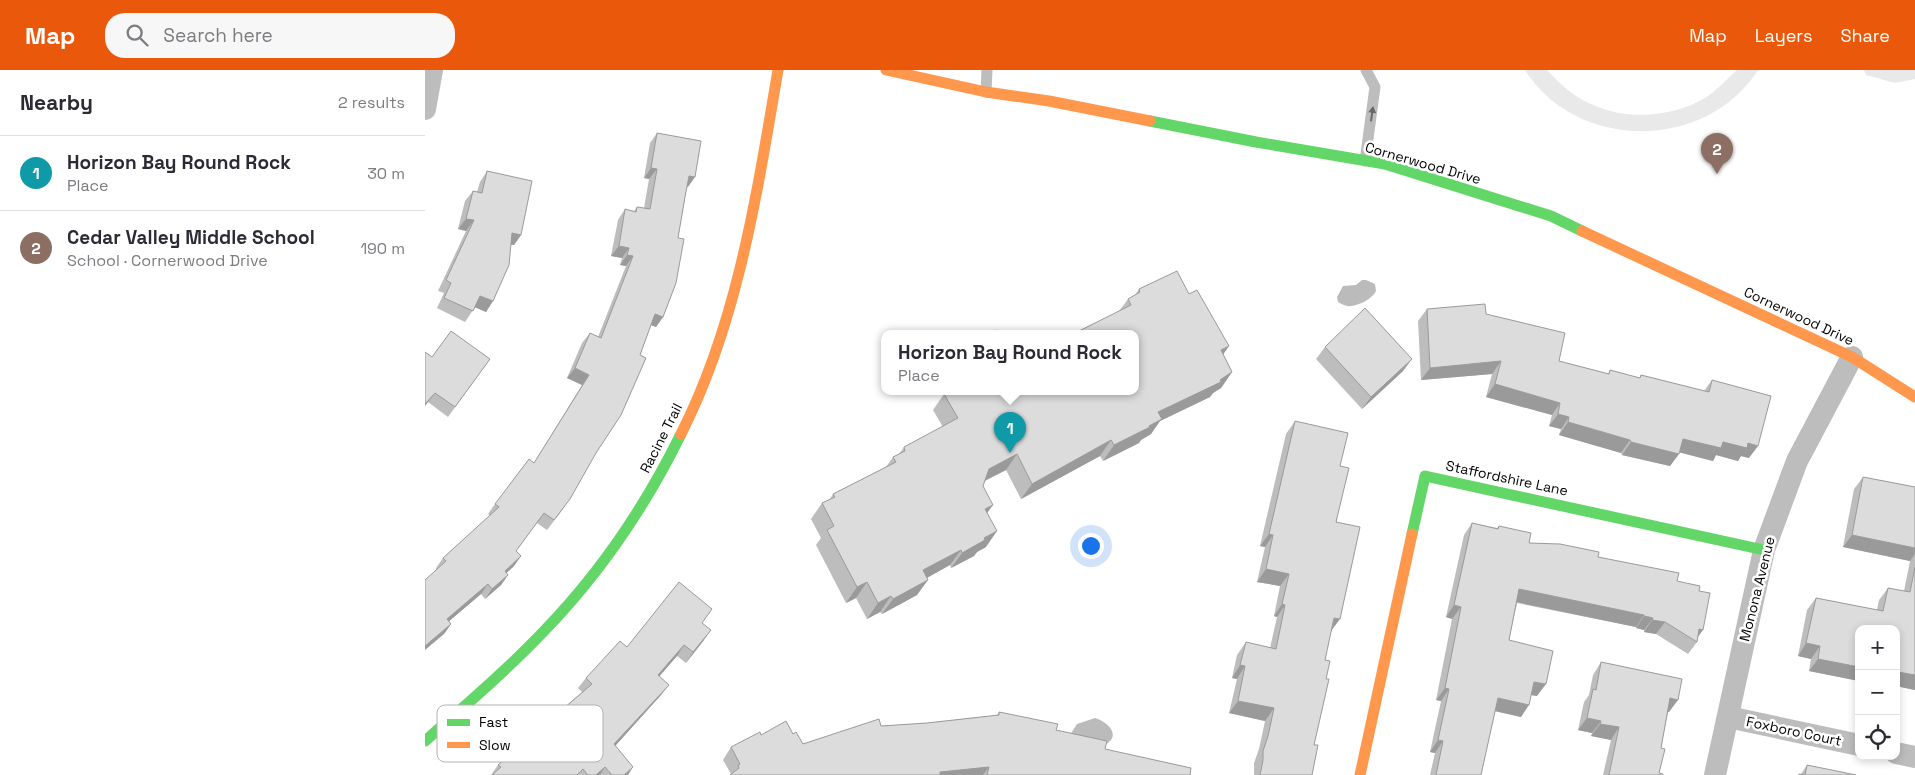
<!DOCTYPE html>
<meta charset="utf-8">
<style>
:root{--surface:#fff;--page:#f7f7f7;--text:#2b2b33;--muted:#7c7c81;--line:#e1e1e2;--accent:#ea580c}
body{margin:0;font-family:"Space Grotesk",sans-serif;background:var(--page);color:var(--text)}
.controls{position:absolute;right:15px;bottom:15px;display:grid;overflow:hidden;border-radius:10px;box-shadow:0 2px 8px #0003}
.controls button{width:45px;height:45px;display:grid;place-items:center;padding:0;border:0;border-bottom:1px solid var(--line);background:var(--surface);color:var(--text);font:25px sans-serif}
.you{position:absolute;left:665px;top:475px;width:18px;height:18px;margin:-12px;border:4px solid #fff;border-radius:50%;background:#1a73e8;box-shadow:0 0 0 8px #1a73e833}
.badge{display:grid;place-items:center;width:32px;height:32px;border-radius:50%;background:var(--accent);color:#fff;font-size:16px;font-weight:700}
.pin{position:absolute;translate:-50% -41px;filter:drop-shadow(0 1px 2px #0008)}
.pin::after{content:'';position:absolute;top:26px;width:18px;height:15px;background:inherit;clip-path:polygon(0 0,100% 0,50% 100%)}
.popup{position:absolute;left:456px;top:260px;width:258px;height:65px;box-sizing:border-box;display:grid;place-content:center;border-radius:10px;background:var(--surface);filter:drop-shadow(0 1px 4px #0005);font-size:16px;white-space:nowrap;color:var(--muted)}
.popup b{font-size:19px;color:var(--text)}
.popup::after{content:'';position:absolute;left:50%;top:100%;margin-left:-10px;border:10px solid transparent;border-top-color:var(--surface)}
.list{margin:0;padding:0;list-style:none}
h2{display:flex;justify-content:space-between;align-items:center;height:65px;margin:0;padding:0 20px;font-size:21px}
h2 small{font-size:16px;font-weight:400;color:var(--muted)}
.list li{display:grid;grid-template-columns:32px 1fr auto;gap:15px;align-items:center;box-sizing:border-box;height:75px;padding:0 20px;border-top:1px solid var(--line)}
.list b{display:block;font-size:19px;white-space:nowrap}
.list p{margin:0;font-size:16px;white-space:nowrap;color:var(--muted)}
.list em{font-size:16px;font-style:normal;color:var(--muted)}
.icon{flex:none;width:28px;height:28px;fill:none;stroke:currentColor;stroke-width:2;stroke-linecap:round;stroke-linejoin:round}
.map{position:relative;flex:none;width:1490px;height:705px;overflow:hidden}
header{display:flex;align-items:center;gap:30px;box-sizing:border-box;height:70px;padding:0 25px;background:var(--accent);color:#fff}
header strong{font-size:24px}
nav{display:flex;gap:28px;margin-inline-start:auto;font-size:18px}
.search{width:350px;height:45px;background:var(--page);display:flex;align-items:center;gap:12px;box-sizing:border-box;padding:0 18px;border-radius:20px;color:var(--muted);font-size:19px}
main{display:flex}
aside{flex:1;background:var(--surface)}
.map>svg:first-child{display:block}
.grass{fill:#e9e9e9}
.water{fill:#bbb}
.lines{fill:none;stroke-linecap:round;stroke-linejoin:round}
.lane{stroke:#bdbdbd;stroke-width:11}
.street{stroke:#bdbdbd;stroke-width:22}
.fast{stroke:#63d668;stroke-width:11}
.slow{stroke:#ff974d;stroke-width:11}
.wall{fill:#bdbdbd}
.shaded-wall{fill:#9a9a9a}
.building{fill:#dcdcdc;stroke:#9a9a9a}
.oneway{fill:#686868}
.labels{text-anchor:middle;stroke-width:5;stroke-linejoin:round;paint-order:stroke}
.street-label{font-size:14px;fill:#000;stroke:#fff}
.key{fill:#fff;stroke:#b2b2b2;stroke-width:1}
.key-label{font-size:14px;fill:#000}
</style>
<header>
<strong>Map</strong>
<div class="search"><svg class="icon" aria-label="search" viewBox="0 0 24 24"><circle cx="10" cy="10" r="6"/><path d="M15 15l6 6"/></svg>Search here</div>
<nav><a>Map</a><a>Layers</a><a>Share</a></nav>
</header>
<main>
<aside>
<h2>Nearby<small>2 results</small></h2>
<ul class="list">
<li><span class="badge" style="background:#0f9aa8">1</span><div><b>Horizon Bay Round Rock</b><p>Place</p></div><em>30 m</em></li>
<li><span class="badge" style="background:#8d6e63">2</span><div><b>Cedar Valley Middle School</b><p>School · Cornerwood Drive</p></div><em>190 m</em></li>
</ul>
</aside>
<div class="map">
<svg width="1490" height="705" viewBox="0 0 1490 705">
<rect width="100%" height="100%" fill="#fff"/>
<!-- grass -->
<path class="grass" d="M 1100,0 L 1122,0 C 1135,14 1150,28 1168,35 C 1203,51 1251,47 1283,26 C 1294,18 1302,9 1312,0 L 1333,0 C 1281,82 1151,81 1100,0 Z
M 1439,0 L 1490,0 L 1490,9 L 1470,13 L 1441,5 Z"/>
<!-- water -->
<path class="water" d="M 937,210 L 941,210 L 950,214 L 951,221 C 947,229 935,235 926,236 C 921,237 917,234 913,232 L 912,227 L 918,216 L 931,215 Z
M 670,648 C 684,652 697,667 679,675 L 643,668 L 652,654 Z"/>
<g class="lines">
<!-- lane -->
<path class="lane" d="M 561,22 L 562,0
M 940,91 L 950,17 L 941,0"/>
<!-- street -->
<path class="street" d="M 0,39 L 7,0
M 1303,647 L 1434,675
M 1471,683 L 1490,687
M 1290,705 L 1339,480 L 1372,391 L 1427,287"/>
<!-- fast -->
<path class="fast" d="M 725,51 L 831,72 L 960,94 L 1126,146 L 1157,161
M 987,464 L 1000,406 L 1339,480
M 0,671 C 41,635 82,600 120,560 C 175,503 221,435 256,364"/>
<!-- slow -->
<path class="slow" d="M 461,0 L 561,22 L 624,31 L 725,51
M 1157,161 L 1427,287 L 1490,327
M 256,364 C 313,252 332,123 353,0
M 935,705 L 987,464"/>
</g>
<!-- wall -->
<path class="wall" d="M 232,63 L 263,117 L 262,117 L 238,247 L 231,257 L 226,255 L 171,383 L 138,439 L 122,460 L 112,453 L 91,481 L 96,486 L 89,496 L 81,503 L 83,505 L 76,515 L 60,529 L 56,524 L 24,551 L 26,554 L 19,564 L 11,498 L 18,488 L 65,446 L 63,444 L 70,434 L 109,393 L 157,315 L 142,308 L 157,273 L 165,263 L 173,267 L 201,196 L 195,195 L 197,188 L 186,186 L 193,150 L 200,139 L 209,141 L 212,137 L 219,138 L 224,109 L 219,108 L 225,73 Z
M 62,101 L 96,165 L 89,175 L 86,175 L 68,231 L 61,242 L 50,237 L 40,252 L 12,238 L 19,223 L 13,221 L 41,161 L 33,159 L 40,131 L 48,121 L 52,122 L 55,112 Z
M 714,219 L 764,224 L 798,284 L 807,302 L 796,318 L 788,323 L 785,327 L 735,351 L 726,364 L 716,370 L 714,373 L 678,391 L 675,386 L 596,429 L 581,400 L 560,411 L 558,416 L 562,443 L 561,477 L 552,482 L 549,486 L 526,498 L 525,495 L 502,508 L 492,525 L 457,544 L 455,542 L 442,549 L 431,528 L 421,533 L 391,475 L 396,468 L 386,449 L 397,433 L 405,429 L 408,424 L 461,397 L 468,387 L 474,384 L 479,377 L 518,357 L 508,340 L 519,324 L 710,322 L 695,240 L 703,229 L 710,225 Z
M 1002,239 L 1061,244 L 1134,291 L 1183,304 L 1185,300 L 1214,308 L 1216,305 L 1279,321 L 1287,310 L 1324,388 L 1316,386 L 1313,391 L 1291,385 L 1288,391 L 1254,382 L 1245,396 L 1197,385 L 1196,383 L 1134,365 L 1136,359 L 1124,356 L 1127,345 L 1061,327 L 1067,304 L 996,310 L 993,251 Z
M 900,277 L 978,301 L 937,339 L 891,289 Z
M 0,282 L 7,287 L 65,289 L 23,347 L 3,332 L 0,336 Z
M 870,351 L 915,396 L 906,561 L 900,590 L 901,609 L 889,675 L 887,705 L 829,705 L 829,693 L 834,679 L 840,651 L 804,643 L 812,609 L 807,608 L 812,585 L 821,572 L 845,578 L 852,547 L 849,546 L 855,516 L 832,512 L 840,477 L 835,476 L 861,364 Z
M 1438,407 L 1490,417 L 1490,620 L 1471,616 L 1434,559 L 1434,611 L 1384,601 L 1386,589 L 1373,586 L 1382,540 L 1391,528 L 1452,540 L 1454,530 L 1463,518 L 1479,521 L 1485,491 L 1418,477 L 1429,419 Z
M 1047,453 L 1072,458 L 1074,456 L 1104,473 L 1173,487 L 1252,511 L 1274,521 L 1273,567 L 1272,572 L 1263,584 L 1231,564 L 1219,562 L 1219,560 L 1211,558 L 1211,557 L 1092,533 L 1084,570 L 1112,626 L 1106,625 L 1096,647 L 1070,641 L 1056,705 L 1005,705 L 1010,683 L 1005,682 L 1016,631 L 1011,630 L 1027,549 L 1021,547 L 1039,465 Z
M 277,553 L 279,570 L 261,593 L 252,586 L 234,606 L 236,625 L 190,676 L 203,705 L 66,705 L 73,695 L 157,622 L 153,618 L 161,608 L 202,577 Z
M 1176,592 L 1244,642 L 1243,642 L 1236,678 L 1234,703 L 1238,705 L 1178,705 L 1186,670 L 1166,666 L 1167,663 L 1153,660 L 1159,632 L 1164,625 L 1168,605 Z
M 574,642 L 631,660 L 680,679 L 765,705 L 305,705 L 306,704 L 298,690 L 306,677 L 336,665 L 368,664 L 378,674 L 456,656 L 502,653 L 572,645 Z
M 1382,695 L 1431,705 L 1373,705 L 1374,704 L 1376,704 Z"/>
<!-- shaded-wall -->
<path class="shaded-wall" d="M 226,98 L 232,99 L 224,109 L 219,108 Z
M 264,106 L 270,107 L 263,117 L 257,116 Z
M 41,149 L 49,150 L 41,161 L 33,159 Z
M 87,163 L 96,165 L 89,175 L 80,173 Z
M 194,176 L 204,178 L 197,188 L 186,186 Z
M 202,185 L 208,186 L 201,196 L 195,195 Z
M 55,226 L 68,231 L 61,242 L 47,236 Z
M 230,244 L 238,247 L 231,257 L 223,254 Z
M 804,276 L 793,292 L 796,280 Z
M 987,289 L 978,301 L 937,339 L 946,327 Z
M 1076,291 L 1067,304 L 996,310 L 1005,298 Z
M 150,298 L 164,305 L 157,315 L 142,308 Z
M 807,302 L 796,318 L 788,323 L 785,327 L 735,351 L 726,364 L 716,370 L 714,373 L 678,391 L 689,375 L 733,342 Z
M 1070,314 L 1135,333 L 1127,345 L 1061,327 Z
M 10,323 L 3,332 L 0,336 L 0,334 Z
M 1133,344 L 1144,347 L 1136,359 L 1124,356 Z
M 1143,352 L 1205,370 L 1196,383 L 1134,365 Z
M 1258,369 L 1298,372 L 1323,373 L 1333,376 L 1324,388 L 1316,386 L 1313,391 L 1291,385 L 1288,391 L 1249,381 Z
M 686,370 L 675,386 L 596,429 L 607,414 Z
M 1206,372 L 1254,384 L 1245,396 L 1197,385 Z
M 592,384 L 581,400 L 553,414 L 564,399 Z
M 568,435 L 557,450 L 560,439 Z
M 572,461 L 561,477 L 552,482 L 549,486 L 526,498 L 537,483 L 559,468 Z
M 844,464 L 848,465 L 840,477 L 835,476 Z
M 1427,465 L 1490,478 L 1490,484 L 1485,491 L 1418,477 Z
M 536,480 L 525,495 L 487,516 L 498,500 Z
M 96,486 L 89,496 L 73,511 L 80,501 Z
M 841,499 L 864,504 L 855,516 L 832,512 Z
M 83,505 L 76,515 L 60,529 L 67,519 Z
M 503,510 L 492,525 L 457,544 L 468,529 Z
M 442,512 L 431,528 L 421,533 L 432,517 Z
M 63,514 L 56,524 L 15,559 L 22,549 Z
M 1094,519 L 1219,545 L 1211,557 L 1086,531 Z
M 466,526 L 455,542 L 442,549 L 453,533 Z
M 857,534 L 860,535 L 852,547 L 849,546 Z
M 1029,535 L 1036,537 L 1027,549 L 1021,547 Z
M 1219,546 L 1228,548 L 1219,560 L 1211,558 Z
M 909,548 L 915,549 L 906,561 Z
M 1227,550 L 1240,552 L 1231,564 L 1219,562 Z
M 26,554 L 19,564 L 0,580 L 0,576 Z
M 1274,559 L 1278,560 L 1270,571 Z
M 286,560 L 279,570 L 261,593 L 268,582 Z
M 1381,573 L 1395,576 L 1386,589 L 1373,586 Z
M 259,575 L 252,586 L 226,616 L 233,605 Z
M 1393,589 L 1434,597 L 1434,611 L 1384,601 Z
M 815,595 L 820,596 L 812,609 L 807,608 Z
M 1473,602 L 1490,605 L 1490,620 L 1471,616 L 1471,604 Z
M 1109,612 L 1121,614 L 1112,626 L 1100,624 Z
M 244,615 L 236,625 L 182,685 L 189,674 Z
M 1020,618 L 1024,619 L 1016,631 L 1011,630 Z
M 1073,628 L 1104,635 L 1096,647 L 1065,640 Z
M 1245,628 L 1253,630 L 1244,642 L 1237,641 Z
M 813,631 L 849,638 L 840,651 L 804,643 Z
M 1162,648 L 1176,651 L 1167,663 L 1153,660 Z
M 1175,654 L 1194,657 L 1186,670 L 1166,666 Z
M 1013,670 L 1018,671 L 1010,683 L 1005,682 Z
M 180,697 L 175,705 L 171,705 Z
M 208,697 L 203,705 L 199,705 Z
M 564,697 L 558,705 L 513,705 L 515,702 Z"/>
<!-- building -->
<path class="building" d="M 232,63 L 276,71 L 270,107 L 264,106 L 260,127 L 253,168 L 259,169 L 251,213 L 238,247 L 230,244 L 215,285 L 221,288 L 196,345 L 171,383 L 145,429 L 129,450 L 119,443 L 91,481 L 96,486 L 80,501 L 83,505 L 67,519 L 63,514 L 22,549 L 26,554 L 0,576 L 0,510 L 21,491 L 18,488 L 74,437 L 70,434 L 104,389 L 109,393 L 164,305 L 150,298 L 165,263 L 176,268 L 208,186 L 202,185 L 204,178 L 194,176 L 200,139 L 211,142 L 212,137 L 225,139 L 232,99 L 226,98 Z
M 62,101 L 107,111 L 96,165 L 87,163 L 84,195 L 68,231 L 55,226 L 48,241 L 19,228 L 26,213 L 21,210 L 49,150 L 41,149 L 48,121 L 57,123 Z
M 752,201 L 764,224 L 772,220 L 804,276 L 796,280 L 807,302 L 795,310 L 796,312 L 733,342 L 737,349 L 724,356 L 725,357 L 689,375 L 686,370 L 607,414 L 592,384 L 564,399 L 558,416 L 568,435 L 560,439 L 572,461 L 559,468 L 560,470 L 537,483 L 536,480 L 498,500 L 503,510 L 468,529 L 466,526 L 453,533 L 442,512 L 432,517 L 402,460 L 409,456 L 397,433 L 410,427 L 408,424 L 471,392 L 468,387 L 480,381 L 479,377 L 533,348 L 519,324 L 524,322 L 710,322 L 710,264 L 648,264 L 706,235 L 703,229 L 715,222 L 714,219 Z
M 1060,234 L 1061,244 L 1140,263 L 1134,291 L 1184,304 L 1185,300 L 1215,308 L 1216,305 L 1284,322 L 1287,310 L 1346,326 L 1333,376 L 1323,373 L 1322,378 L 1298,372 L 1296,378 L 1258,369 L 1254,384 L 1206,372 L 1205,370 L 1143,352 L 1144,347 L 1133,344 L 1135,333 L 1070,314 L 1076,291 L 1005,298 L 1002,239 Z
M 940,238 L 987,289 L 946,327 L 900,277 Z
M 571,260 L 573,264 L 563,264 Z
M 26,261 L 65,289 L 30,337 L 10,323 L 0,334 L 0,282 L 7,287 Z
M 870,351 L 923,363 L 915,396 L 924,398 L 911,452 L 935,457 L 915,549 L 909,548 L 900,590 L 905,591 L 901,609 L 904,609 L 889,675 L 893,675 L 887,705 L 835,705 L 838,690 L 838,681 L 843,666 L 849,638 L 813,631 L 820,596 L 815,595 L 821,572 L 851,579 L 860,535 L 857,534 L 864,504 L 841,499 L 848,465 L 844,464 Z
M 1438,407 L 1490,417 L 1490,478 L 1427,465 Z
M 1047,453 L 1073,459 L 1074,456 L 1106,463 L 1104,473 L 1135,474 L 1174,482 L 1173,487 L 1254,503 L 1252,511 L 1275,516 L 1274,521 L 1285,523 L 1278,560 L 1274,559 L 1272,572 L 1240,552 L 1227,550 L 1228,548 L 1219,546 L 1219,545 L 1094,519 L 1084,570 L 1128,581 L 1121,614 L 1109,612 L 1104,635 L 1073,628 L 1056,705 L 1011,705 L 1018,671 L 1013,670 L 1024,619 L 1020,618 L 1036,537 L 1029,535 Z
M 1490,497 L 1490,605 L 1473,602 L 1472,604 L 1471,604 L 1471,559 L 1434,559 L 1434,597 L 1393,589 L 1395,576 L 1381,573 L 1391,528 L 1458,541 L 1463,518 L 1485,522 Z
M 254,512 L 287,539 L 277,553 L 286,560 L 268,582 L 259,575 L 233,605 L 244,615 L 189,674 L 208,697 L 199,705 L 187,705 L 180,697 L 171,705 L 163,705 L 158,699 L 152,705 L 67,705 L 76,697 L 73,695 L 167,614 L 161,608 L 195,571 L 202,577 Z
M 1176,592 L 1257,609 L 1253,630 L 1245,628 L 1236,678 L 1240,679 L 1234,703 L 1238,704 L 1238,705 L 1184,705 L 1194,657 L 1175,654 L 1176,651 L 1162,648 L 1168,619 L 1171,620 Z
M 574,642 L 633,654 L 631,660 L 682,671 L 680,679 L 766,698 L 765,705 L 562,705 L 564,697 L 515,702 L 515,705 L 305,705 L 314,698 L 313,695 L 315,694 L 306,677 L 335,662 L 336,665 L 361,651 L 368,664 L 371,662 L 378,674 L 454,649 L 456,656 L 502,653 L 574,645 Z
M 1382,695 L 1431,705 L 1374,705 L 1374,704 L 1380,705 Z"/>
<!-- one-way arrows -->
<defs><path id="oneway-solid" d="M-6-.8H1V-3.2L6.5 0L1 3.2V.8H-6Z" transform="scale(1.25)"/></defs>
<use class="oneway" href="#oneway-solid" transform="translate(947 44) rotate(-82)"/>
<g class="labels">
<!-- street labels -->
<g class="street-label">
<text transform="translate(998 93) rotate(16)" y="5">Cornerwood Drive</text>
<text transform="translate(1374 246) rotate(25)" y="5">Cornerwood Drive</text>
<text transform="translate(236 368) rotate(-63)" y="5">Racine Trail</text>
<text transform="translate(1082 408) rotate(12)" y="5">Staffordshire Lane</text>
<text transform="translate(1332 519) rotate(-76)" y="5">Monona Avenue</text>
<text transform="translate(1369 661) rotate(12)" y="5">Foxboro Court</text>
</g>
</g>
<!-- legend -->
<rect x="12" y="635" width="166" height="57" rx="8" class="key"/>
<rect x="22" y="649" width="23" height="7" fill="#63d668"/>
<rect x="22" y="672" width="23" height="6" fill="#ff974d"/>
<g class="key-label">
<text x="54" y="657">Fast</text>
<text x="54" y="680">Slow</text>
</g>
</svg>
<div class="controls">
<button>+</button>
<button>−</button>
<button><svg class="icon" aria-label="locate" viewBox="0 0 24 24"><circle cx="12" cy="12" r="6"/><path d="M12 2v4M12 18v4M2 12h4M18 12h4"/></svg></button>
</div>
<div class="you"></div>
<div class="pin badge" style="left:585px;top:383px;background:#0f9aa8">1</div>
<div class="popup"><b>Horizon Bay Round Rock</b>Place</div>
<div class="pin badge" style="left:1292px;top:104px;background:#8d6e63">2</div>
</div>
</main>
